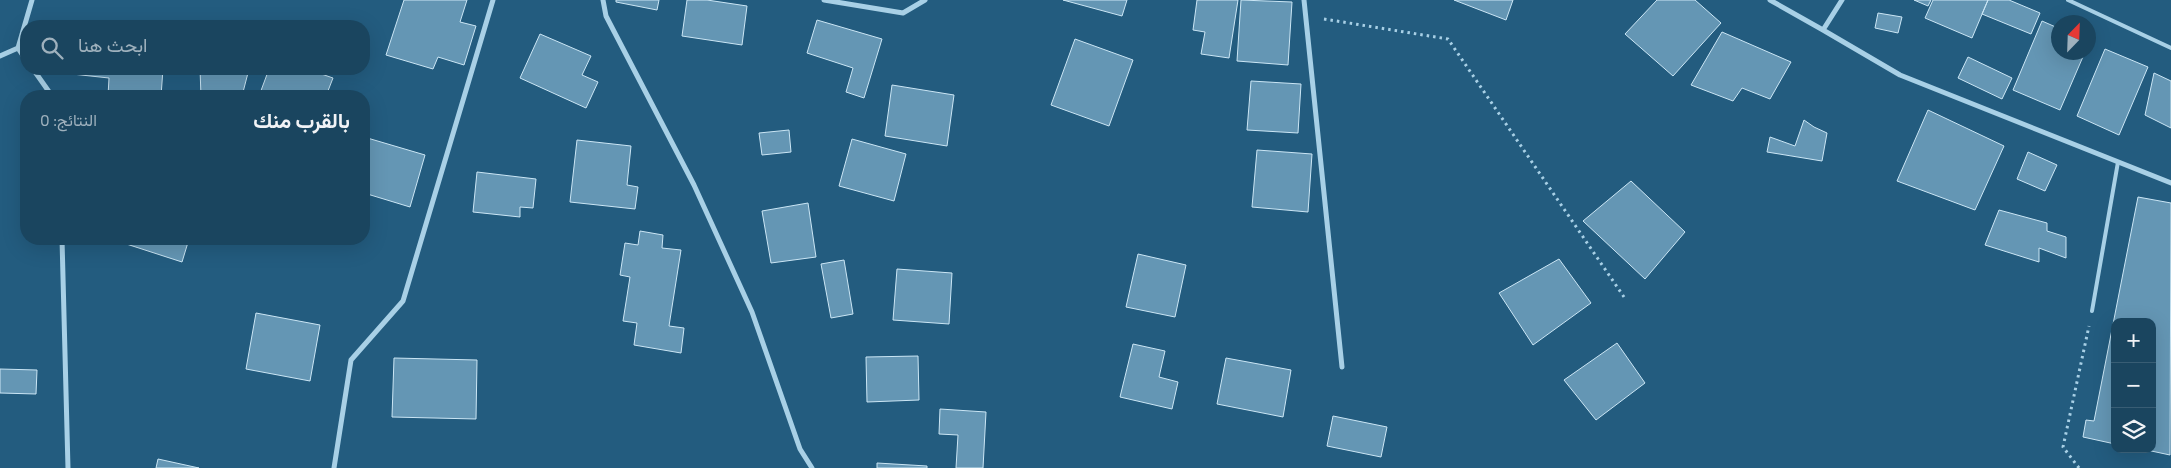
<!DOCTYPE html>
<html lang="ar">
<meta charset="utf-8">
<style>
:root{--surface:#1a455f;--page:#274f68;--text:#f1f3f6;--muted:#9fb1bd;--line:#385d74}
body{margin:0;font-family:"Exo 2",Vazirmatn,sans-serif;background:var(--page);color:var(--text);direction:rtl}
.controls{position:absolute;right:15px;bottom:15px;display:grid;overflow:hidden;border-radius:10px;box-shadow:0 5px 20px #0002}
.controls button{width:45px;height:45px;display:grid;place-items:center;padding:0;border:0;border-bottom:1px solid var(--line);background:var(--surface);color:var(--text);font:25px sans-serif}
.compass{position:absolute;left:2051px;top:15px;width:45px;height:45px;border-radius:50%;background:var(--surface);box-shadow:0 5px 20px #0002;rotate:23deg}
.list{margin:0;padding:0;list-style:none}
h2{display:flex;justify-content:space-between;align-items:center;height:65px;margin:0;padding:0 20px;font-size:21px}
h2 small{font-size:16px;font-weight:400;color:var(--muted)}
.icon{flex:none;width:28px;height:28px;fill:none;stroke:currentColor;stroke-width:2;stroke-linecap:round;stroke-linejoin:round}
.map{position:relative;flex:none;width:2171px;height:468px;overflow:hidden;direction:ltr}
.search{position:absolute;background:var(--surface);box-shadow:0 5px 20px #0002;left:20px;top:20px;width:350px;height:55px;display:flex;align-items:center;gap:12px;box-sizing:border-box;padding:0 18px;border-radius:20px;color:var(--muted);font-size:19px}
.panel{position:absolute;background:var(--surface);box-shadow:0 5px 20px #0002;left:20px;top:90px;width:350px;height:155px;border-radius:20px;direction:rtl}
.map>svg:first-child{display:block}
.building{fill:#6496b4;stroke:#cbe6f5}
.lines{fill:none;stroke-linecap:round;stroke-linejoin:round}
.path{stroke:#a8d0e6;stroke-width:3;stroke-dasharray:2.5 4;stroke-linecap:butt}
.lane{stroke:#a8d0e6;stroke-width:4}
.street{stroke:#a8d0e6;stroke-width:5}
</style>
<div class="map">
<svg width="2171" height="468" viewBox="0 0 2171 468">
<rect width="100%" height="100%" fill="#235c7f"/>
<!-- building -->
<path class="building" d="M 404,0 L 467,0 L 460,22 L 476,26 L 464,65 L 438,57 L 433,69 L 386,55 Z
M 616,0 L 659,0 L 657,10 L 616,2 Z
M 687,0 L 707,0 L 747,6 L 742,45 L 682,36 Z
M 1063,0 L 1127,0 L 1122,16 Z
M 1197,0 L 1238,0 L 1229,58 L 1201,54 L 1205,32 L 1193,30 Z
M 1241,0 L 1292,2 L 1288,65 L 1237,61 Z
M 1454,0 L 1513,0 L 1506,20 Z
M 1657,0 L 1695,0 L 1721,23 L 1673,76 L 1625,34 Z
M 1914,0 L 1931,0 L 1928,6 Z
M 1933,0 L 1988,0 L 1972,38 L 1925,18 Z
M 1988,0 L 2009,0 L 2040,13 L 2031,34 L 1982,14 Z
M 1878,13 L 1902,17 L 1898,33 L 1875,28 Z
M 817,20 L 882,39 L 864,98 L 846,92 L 853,68 L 807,53 Z
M 2042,21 L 2058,28 L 2058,52 L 2085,52 L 2060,110 L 2013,90 Z
M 1722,32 L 1791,62 L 1770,99 L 1742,88 L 1733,101 L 1691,85 Z
M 540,34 L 591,56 L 582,75 L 598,82 L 586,108 L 520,78 Z
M 1075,39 L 1133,60 L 1109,126 L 1051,105 Z
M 2105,49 L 2148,67 L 2119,135 L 2077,116 Z
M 1968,57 L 2012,78 L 2002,99 L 1958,78 Z
M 72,69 L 163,69 L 161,96 L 108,96 L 109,78 L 72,74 Z
M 200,69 L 249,69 L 242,96 L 201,96 Z
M 269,69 L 307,69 L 333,78 L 326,96 L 259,96 Z
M 2154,73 L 2171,81 L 2171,128 L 2145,115 Z
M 1251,81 L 1301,84 L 1298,133 L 1247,130 Z
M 892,85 L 954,95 L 947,146 L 885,136 Z
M 1928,110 L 2004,146 L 1975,210 L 1897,181 Z
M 1804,120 L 1814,127 L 1827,133 L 1822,161 L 1767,152 L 1770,137 L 1795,146 Z
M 789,130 L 791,152 L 762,155 L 759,133 Z
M 364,137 L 425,155 L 410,207 L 364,193 Z
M 852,139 L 906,154 L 894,201 L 839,186 Z
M 577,140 L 631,146 L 627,185 L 638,187 L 635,209 L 570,202 Z
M 1257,150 L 1312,154 L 1308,212 L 1252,207 Z
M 2028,152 L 2057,165 L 2045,191 L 2017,179 Z
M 477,172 L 536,179 L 533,208 L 520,207 L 520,217 L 473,212 Z
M 1631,181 L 1685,232 L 1645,279 L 1583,221 Z
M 2138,197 L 2171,203 L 2170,455 L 2142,449 L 2152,449 L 2152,322 L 2115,322 L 2115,444 L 2083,437 L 2086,420 L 2094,421 Z
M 808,203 L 816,257 L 771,263 L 762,211 Z
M 1999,210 L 2047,223 L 2047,231 L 2066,237 L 2066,258 L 2039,248 L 2039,262 L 1985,245 Z
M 640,231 L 663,235 L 662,248 L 681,250 L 669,326 L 684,328 L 681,353 L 634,345 L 637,323 L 623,321 L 630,277 L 620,275 L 625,243 L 638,245 Z
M 111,239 L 189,239 L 182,262 Z
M 1138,254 L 1186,265 L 1175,317 L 1126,307 Z
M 1559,259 L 1591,303 L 1533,345 L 1499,293 Z
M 844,260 L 853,314 L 831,318 L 821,264 Z
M 897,269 L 952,273 L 949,324 L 893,320 Z
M 256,313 L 320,325 L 310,381 L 246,369 Z
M 1617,343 L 1645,383 L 1596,420 L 1564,380 Z
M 1133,344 L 1165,351 L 1159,377 L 1178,382 L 1172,409 L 1120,397 Z
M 918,356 L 919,400 L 867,402 L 866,357 Z
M 394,358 L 477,360 L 476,419 L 392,417 Z
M 1226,358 L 1291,370 L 1283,417 L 1217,404 Z
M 0,369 L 37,370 L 36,394 L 0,393 Z
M 940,409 L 986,412 L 983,468 L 956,468 L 958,435 L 939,434 Z
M 1333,416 L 1387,427 L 1381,457 L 1327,446 Z
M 158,459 L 199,468 L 156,468 Z
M 877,463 L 927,466 L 927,468 L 877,468 Z"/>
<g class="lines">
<!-- path -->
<path class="path" d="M 1324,19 L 1448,39 L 1624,297
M 2079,468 L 2063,447 L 2089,326"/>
<!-- lane -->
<path class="lane" d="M 2068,0 L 2171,48
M 2092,311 L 2118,162"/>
<!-- street -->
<path class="street" d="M 603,0 L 606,16 L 694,185 L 752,312 L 800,449 L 812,468
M 824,0 L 903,13 L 925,0
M 1304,0 L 1342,367
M 1770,0 L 1823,30 L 1842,0
M 1823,30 L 1900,75 L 2171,183
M 18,48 L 26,60
M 0,56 L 18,48 L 32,0
M 33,69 L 52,96
M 62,239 L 68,468
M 334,468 L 351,360 L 403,301 L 493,0"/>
</g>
</svg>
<div class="controls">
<button>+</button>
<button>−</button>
<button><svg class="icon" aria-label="layers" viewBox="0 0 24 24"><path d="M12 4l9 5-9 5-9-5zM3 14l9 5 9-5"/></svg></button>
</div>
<svg class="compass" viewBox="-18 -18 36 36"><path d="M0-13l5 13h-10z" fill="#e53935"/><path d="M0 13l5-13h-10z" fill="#9fb1bd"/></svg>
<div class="search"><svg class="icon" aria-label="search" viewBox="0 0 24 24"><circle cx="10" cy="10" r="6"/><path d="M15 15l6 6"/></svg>ابحث هنا</div>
<section class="panel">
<h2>بالقرب منك<small>النتائج: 0</small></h2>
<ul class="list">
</ul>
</section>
</div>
